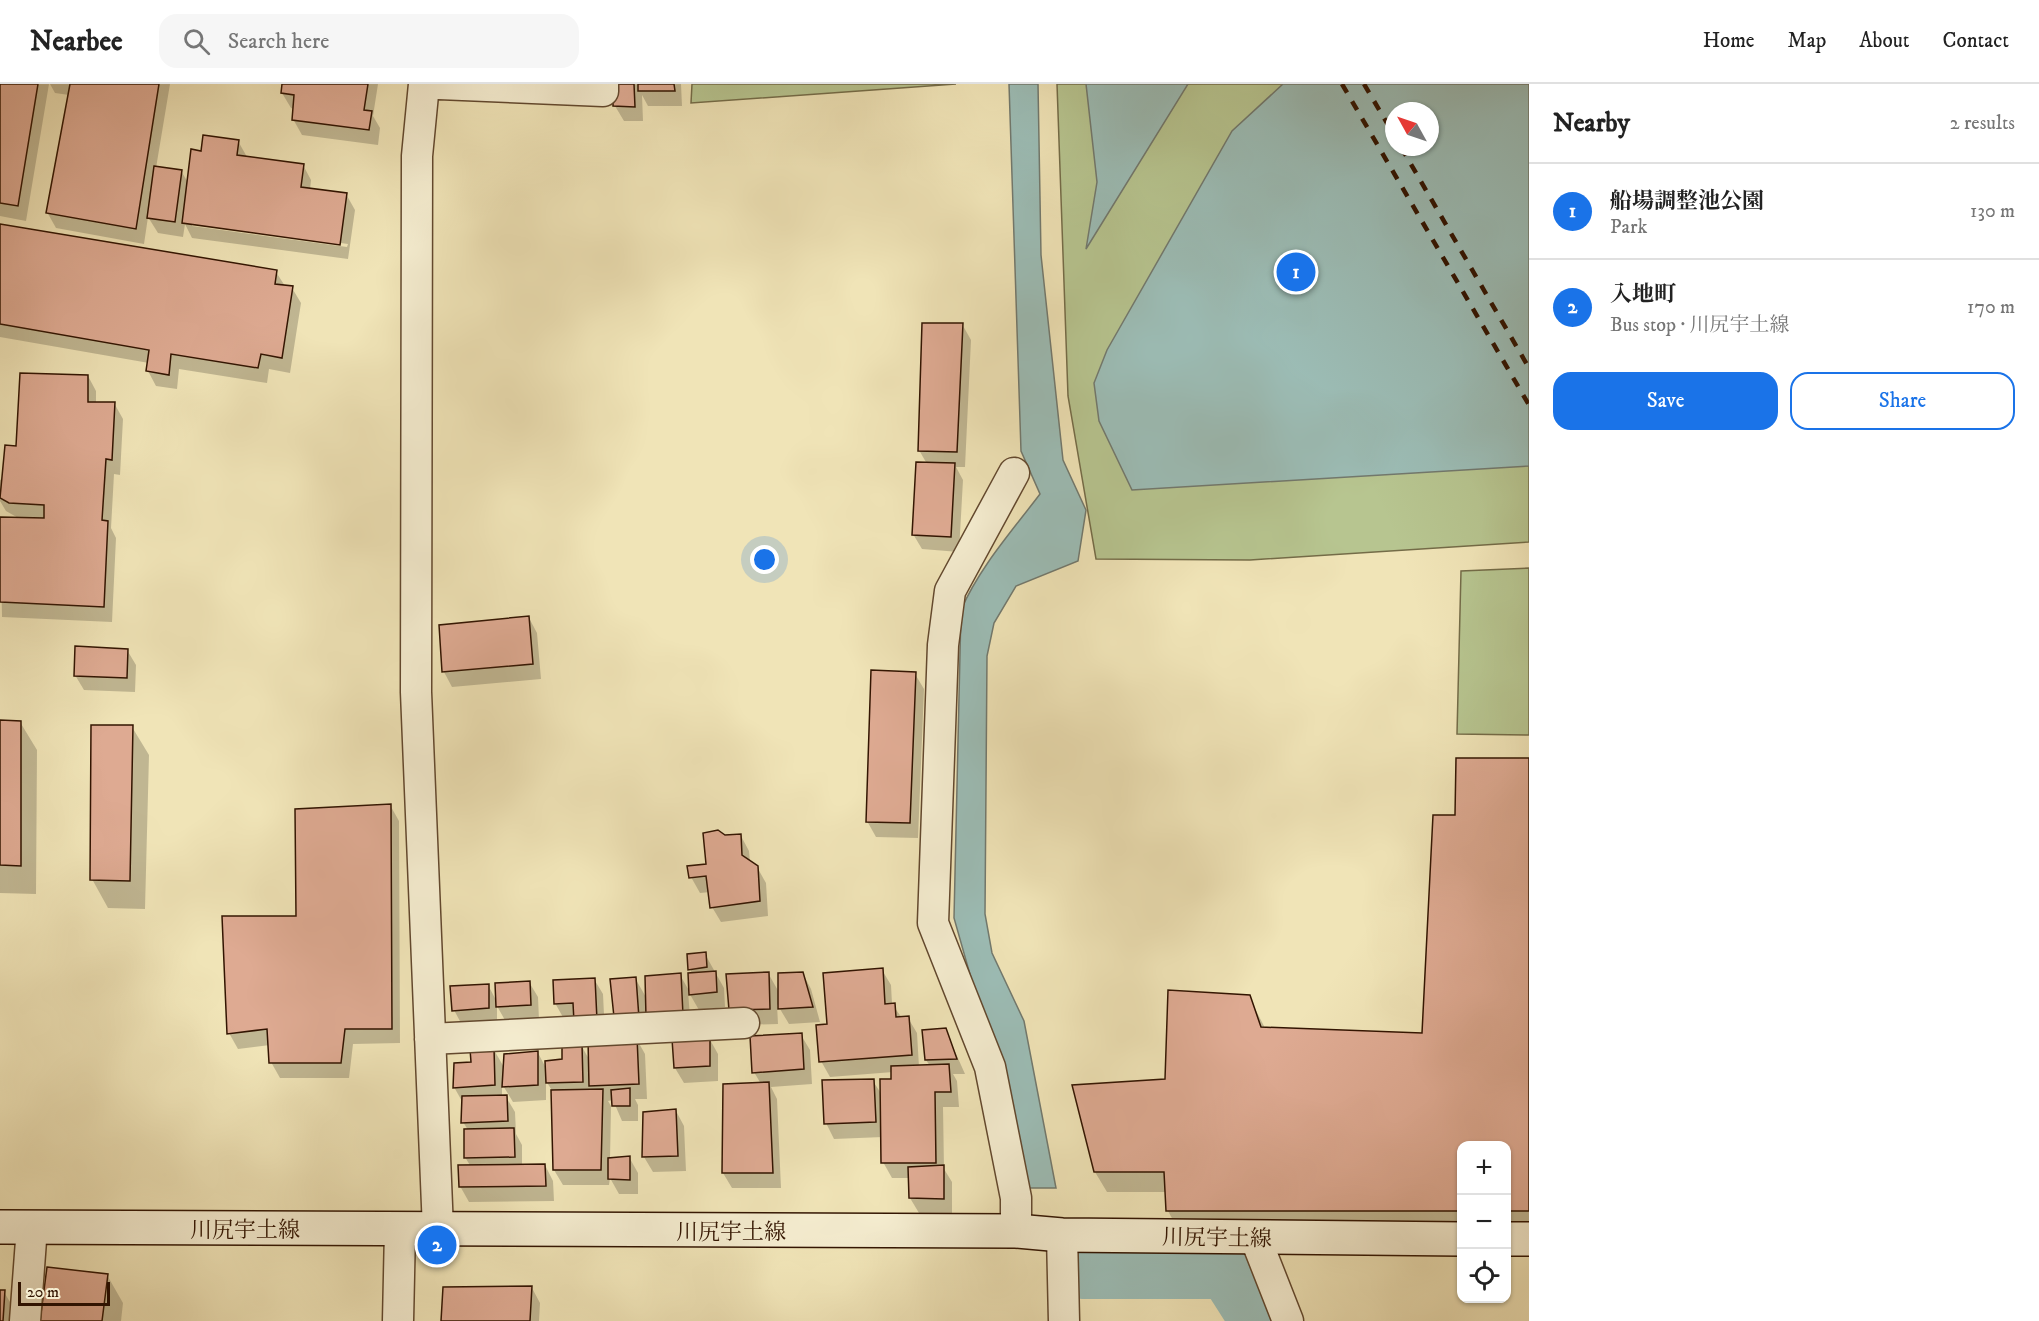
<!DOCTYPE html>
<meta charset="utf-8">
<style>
:root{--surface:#fff;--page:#f6f6f6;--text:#222;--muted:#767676;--line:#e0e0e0;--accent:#1a73e8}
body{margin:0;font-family:"IM FELL DW Pica","Noto Serif JP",serif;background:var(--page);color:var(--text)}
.controls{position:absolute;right:18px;bottom:18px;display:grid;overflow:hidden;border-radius:12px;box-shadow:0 2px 4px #0004}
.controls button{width:54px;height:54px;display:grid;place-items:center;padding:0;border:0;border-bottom:2px solid var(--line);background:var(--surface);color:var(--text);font:30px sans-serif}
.compass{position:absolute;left:1385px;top:18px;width:54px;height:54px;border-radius:50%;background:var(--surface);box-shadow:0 2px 4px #0004;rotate:310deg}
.scale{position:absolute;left:18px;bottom:15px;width:92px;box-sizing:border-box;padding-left:6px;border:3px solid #321401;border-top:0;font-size:16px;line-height:21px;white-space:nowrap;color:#321401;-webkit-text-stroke:4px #f5edd0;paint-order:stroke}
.you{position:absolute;left:765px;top:476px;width:21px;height:21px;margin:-15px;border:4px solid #fff;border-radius:50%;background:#1a73e8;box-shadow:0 0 0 9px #1a73e833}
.badge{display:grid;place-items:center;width:39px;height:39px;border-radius:50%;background:var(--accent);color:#fff;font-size:20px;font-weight:700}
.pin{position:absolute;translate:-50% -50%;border:3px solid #fff;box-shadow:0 2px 6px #0006}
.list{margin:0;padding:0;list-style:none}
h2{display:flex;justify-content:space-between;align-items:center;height:78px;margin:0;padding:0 24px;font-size:26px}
h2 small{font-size:20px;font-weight:400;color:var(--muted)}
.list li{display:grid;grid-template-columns:39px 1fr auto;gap:18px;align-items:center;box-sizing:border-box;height:96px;padding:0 24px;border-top:2px solid var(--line)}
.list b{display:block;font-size:22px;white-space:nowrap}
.list p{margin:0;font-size:20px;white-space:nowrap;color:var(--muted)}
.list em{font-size:20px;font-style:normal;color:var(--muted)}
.actions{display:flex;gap:12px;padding:18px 24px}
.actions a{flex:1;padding:14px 0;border:2px solid var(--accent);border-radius:18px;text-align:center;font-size:21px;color:var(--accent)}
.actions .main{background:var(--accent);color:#fff}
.icon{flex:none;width:33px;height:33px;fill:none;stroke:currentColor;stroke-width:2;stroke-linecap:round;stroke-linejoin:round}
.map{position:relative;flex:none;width:1529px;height:1237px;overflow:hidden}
header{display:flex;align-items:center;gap:36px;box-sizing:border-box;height:84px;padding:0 30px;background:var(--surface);border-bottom:2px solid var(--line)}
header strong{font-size:28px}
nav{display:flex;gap:33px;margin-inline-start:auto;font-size:21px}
.search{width:420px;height:54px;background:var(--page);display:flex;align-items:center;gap:15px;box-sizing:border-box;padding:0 21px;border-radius:18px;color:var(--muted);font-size:22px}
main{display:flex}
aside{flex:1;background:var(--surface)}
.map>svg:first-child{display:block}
.green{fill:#b7c590;stroke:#746c48;stroke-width:1.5;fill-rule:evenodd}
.water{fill:#9cbdb6;stroke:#72796e;stroke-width:1.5;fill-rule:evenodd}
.shadow{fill:#0003;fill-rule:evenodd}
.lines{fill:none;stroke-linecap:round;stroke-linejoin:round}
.river{stroke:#9cbdb6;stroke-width:56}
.building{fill:#deaa92;stroke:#321401;stroke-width:1.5}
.street-casing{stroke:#62482e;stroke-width:33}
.secondary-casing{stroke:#321401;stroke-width:36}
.street{stroke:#f5edd0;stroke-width:30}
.secondary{stroke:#f5edd0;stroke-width:33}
.rail{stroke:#321401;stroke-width:4.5;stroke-dasharray:10 10;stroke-linecap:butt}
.labels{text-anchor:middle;stroke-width:5;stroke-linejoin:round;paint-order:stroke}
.street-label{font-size:22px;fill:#321401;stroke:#f5edd0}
</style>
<header>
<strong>Nearbee</strong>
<div class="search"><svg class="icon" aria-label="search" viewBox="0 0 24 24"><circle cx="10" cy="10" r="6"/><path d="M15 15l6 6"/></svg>Search here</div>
<nav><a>Home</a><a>Map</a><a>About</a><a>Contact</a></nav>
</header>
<main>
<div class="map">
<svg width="1529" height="1237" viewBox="0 0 1529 1237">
<rect width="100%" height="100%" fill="#f0e4b7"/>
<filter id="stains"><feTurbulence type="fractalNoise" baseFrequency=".00333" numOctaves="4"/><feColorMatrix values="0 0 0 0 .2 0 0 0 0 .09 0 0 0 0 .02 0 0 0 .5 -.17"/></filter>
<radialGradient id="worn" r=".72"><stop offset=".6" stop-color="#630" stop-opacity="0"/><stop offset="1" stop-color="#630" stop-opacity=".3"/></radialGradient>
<!-- green -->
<path class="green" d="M 692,0 L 956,0 L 691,19 Z
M 1057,0 L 1529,0 L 1529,458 L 1250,476 L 1096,475 L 1068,312 ZM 1394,27 L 1430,27 L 1430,63 L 1394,63 Z
M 1529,484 L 1529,651 L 1457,650 L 1461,487 Z"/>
<!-- water -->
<path class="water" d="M 1009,0 L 1038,0 L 1041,171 L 1063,376 L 1086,426 L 1078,477 L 1016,502 L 994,539 L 987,572 L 985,830 L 992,869 L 1024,937 L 1056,1104 L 1029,1104 L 1005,990 L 971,894 L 954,834 L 961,526 C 979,484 1012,447 1040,410 L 1021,367 Z
M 1086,0 L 1188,0 L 1086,165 L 1097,98 Z
M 1283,0 L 1529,0 L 1529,382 L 1132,406 L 1099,337 L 1094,299 L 1107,266 L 1232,47 ZM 1394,27 L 1430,27 L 1430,63 L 1394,63 Z"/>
<!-- shadow -->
<path class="shadow" d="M 0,0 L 49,0 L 26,137 L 0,132 Z
M 50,0 L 170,0 L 156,84 L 181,87 L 189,100 L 203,69 L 238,57 L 247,73 L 303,81 L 311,96 L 310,106 L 346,110 L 355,126 L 348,175 L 192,154 L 185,140 L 183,153 L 158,149 L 148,133 L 144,160 L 56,144 L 47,128 L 69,11 L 55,9 ZM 192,139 L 348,160 L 347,163 L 192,142 Z
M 284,0 L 378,0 L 373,32 L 380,44 L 378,61 L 302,51 L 293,35 L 294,25 L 291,24 L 282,9 Z
M 615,0 L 681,0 L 682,22 L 648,22 L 642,11 L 643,37 L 624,37 L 615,22 Z
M 0,141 L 276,188 L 285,202 L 292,204 L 301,219 L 290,289 L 269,285 L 267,299 L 179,285 L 177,305 L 156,302 L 148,287 L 149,279 L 0,253 Z
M 962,240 L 971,256 L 965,383 L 956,383 L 963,396 L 959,468 L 922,465 L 913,450 L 927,380 L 919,366 Z
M 88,292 L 96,307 L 96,319 L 114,319 L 123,335 L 120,391 L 114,390 L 111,444 L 116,454 L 112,538 L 2,533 L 0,434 L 20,435 L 6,427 L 0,417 L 0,396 L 4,393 L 18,363 Z
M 529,534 L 537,549 L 541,595 L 452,603 L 444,588 L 440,542 Z
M 127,566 L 136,581 L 135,608 L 84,606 L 75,591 Z
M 915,590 L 924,605 L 918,754 L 876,753 L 867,737 Z
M 0,638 L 20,638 L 37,666 L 36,810 L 0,809 Z
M 132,643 L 149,671 L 145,825 L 108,824 L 92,795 Z
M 1529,675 L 1529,1147 L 1506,1147 L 1506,1062 L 1462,1062 L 1462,1147 L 1179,1147 L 1168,1127 L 1167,1108 L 1107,1108 L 1095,1088 L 1166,997 L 1249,913 L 1265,944 L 1423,950 L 1457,732 Z
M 390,721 L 399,737 L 400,959 L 353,960 L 349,994 L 280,994 L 271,978 L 270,961 L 238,965 L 229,949 L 297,833 Z
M 741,752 L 749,767 L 750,778 L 757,783 L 766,799 L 768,832 L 721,838 L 712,823 L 710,808 L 700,809 L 691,793 Z
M 705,870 L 724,904 L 725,923 L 699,926 L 688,907 L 691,946 L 625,948 L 635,894 L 647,915 L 680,891 L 691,910 L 693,891 L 690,885 Z
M 882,886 L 891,901 L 892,920 L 902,934 L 908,934 L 917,949 L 919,983 L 930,982 L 926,976 L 924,947 L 945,945 L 965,990 L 953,990 L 957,997 L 959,1023 L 943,1023 L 944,1085 L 952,1098 L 952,1130 L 919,1129 L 910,1114 L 910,1094 L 892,1094 L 883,1078 L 883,1053 L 834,1055 L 826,1039 L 873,997 L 882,1011 L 893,997 L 893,988 L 830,993 L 821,977 L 829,941 Z
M 768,889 L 780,910 L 803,890 L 811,905 L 820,938 L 789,940 L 777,920 L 778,940 L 740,941 Z
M 594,895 L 603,910 L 605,951 L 564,935 L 555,919 Z
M 529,898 L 538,913 L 539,936 L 506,938 L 497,922 L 497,939 L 462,941 L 454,926 L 488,901 L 497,918 Z
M 801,951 L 810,966 L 812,1000 L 771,1003 L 777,1015 L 781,1104 L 732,1104 L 723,1089 L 761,1000 L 754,988 Z
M 636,954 L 645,970 L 647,1015 L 635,1015 L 638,1021 L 638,1037 L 622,1037 L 613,1016 L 608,1017 L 611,1022 L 610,1076 L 629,1073 L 638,1089 L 638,1110 L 619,1110 L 610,1094 L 609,1101 L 563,1101 L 554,1086 L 553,1008 L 546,997 L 546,1016 L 513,1018 L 502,1000 L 502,1013 L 506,1013 L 515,1028 L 516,1050 L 522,1061 L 522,1082 L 545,1081 L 553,1097 L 554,1117 L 469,1118 L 460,1102 L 471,1083 L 465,1073 L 468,1046 L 463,1038 L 463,1019 L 454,1003 L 473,979 L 494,966 L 505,985 L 538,969 L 546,984 L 564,976 L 581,961 L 590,977 Z
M 709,954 L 718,970 L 718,997 L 684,999 L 675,984 Z
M 676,1027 L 684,1042 L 686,1087 L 653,1088 L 644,1073 Z
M 107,1191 L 123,1219 L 121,1237 L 42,1237 Z
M 532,1204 L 540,1219 L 539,1237 L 443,1237 Z
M 0,1207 L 4,1208 L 10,1218 L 9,1237 L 0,1237 Z"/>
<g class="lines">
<!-- river -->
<path class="river" d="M 1082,1187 L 1226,1187 L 1258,1237"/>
</g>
<!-- building -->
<path class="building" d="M 0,0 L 38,0 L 18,122 L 0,119 Z
M 70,0 L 159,0 L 136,145 L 46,129 Z
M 282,0 L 368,0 L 364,26 L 372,27 L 369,46 L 292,36 L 294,11 L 281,9 Z
M 613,0 L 634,0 L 635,23 L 613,22 Z
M 638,0 L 674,0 L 675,7 L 638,7 Z
M 203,51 L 239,56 L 237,71 L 304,80 L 301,103 L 347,109 L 340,161 L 182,139 L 191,65 L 201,67 Z
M 154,82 L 182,86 L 175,138 L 147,134 Z
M 0,140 L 277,186 L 275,200 L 293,202 L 282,274 L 261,270 L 258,284 L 171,270 L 169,291 L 146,287 L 149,266 L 0,240 Z
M 922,239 L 963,239 L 957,368 L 918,367 Z
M 20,289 L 88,291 L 88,318 L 115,318 L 112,376 L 106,375 L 102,436 L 108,437 L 104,523 L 0,518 L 0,433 L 44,434 L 44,421 L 9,419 L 0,414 L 5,361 L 16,362 Z
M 916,378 L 955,379 L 951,453 L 912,451 Z
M 529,532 L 533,580 L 442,588 L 439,541 Z
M 75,562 L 128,565 L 127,594 L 74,592 Z
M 871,586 L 916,588 L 910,739 L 866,738 Z
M 0,636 L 21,637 L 21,782 L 0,781 Z
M 91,641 L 133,641 L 130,797 L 90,796 Z
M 1456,674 L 1529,674 L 1529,1127 L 1506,1127 L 1506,1062 L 1462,1062 L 1462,1127 L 1166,1127 L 1164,1088 L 1094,1088 L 1072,1001 L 1165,995 L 1168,906 L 1250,911 L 1261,943 L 1422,949 L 1433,731 L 1455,731 Z
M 391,720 L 392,945 L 345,945 L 341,979 L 269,979 L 267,945 L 227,950 L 222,832 L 296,832 L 295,725 Z
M 718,746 L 725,751 L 741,750 L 742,771 L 758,782 L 760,817 L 710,824 L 706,792 L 689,794 L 687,782 L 706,780 L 703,749 Z
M 706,868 L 707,883 L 688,886 L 687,870 Z
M 883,884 L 885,920 L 895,919 L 896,933 L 909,932 L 912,971 L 819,978 L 816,941 L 827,940 L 823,889 Z
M 716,887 L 717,908 L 689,911 L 688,889 Z
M 769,888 L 770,925 L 729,926 L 726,890 Z
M 803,888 L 813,923 L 778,925 L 778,889 Z
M 681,889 L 683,931 L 646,933 L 645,892 Z
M 636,893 L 639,934 L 614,933 L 610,895 Z
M 595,894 L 597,936 L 574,938 L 573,919 L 554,920 L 553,896 Z
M 530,897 L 531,921 L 496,923 L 495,899 Z
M 489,900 L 489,924 L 452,927 L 450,902 Z
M 946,944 L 957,975 L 925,976 L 922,946 Z
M 802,949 L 804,985 L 752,989 L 750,952 Z
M 637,953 L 639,1000 L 589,1002 L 588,955 Z
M 710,953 L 710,982 L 674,984 L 672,955 Z
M 582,960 L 583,998 L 546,999 L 545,977 L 562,975 L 562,961 Z
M 494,964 L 495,1001 L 453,1004 L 454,979 L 471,978 L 470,965 Z
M 538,967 L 538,1001 L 502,1003 L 504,970 Z
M 949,980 L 951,1008 L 935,1008 L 936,1079 L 881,1079 L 880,995 L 891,995 L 891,982 Z
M 874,995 L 876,1038 L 824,1040 L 822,996 Z
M 769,998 L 773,1089 L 722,1089 L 723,1000 Z
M 630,1004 L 630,1022 L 612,1022 L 611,1006 Z
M 603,1005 L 601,1086 L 553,1086 L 551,1006 Z
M 507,1011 L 508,1037 L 461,1039 L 462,1012 Z
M 676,1025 L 678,1072 L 642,1073 L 643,1028 Z
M 514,1044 L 515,1073 L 464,1074 L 464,1045 Z
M 630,1072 L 630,1096 L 608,1095 L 608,1074 Z
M 545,1080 L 546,1102 L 459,1103 L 458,1081 Z
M 944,1081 L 944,1115 L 909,1114 L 908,1083 Z
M 47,1183 L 108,1190 L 102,1237 L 40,1237 Z
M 532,1202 L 530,1237 L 441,1237 L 443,1203 Z
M 0,1206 L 5,1206 L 3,1237 L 0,1237 Z"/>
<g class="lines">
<defs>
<path id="street" d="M 424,0 L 417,72 L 416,608 L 438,1146
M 439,0 L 603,7 L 603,0
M 1014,389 L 950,507 L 943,561 L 933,839 L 990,983 L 1016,1114 L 1016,1147
M 430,955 L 744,939
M 1062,1151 L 1064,1237
M 1255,1153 L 1288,1237
M 25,1237 L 32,1143
M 398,1237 L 400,1146"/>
<path id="secondary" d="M 0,1143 L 1016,1147 L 1062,1151 L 1462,1155
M 1506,1155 L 1529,1155"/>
</defs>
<!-- street casing -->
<use href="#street" class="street-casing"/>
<!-- secondary casing -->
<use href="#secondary" class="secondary-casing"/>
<!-- street -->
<use href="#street" class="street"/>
<!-- secondary -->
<use href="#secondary" class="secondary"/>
<!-- rail -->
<path class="rail" d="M 1342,0 L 1529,321
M 1364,0 L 1394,51
M 1401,63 L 1529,284"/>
</g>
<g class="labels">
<!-- street labels -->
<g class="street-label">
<text x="245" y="1153">川尻宇土線</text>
<text x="731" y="1155">川尻宇土線</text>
<text transform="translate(1217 1153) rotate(1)" y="8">川尻宇土線</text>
</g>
</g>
<rect width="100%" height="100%" filter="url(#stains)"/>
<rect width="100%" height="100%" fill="url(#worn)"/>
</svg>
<div class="controls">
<button>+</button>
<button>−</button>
<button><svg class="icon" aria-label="locate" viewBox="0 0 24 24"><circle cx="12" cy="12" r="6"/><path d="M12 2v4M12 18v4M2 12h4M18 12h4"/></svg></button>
</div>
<svg class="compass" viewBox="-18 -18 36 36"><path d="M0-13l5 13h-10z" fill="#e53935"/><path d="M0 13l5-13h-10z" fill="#767676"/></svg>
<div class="scale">20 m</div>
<div class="you"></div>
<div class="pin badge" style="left:1296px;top:188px">1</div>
<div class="pin badge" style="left:437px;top:1161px">2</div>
</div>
<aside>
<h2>Nearby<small>2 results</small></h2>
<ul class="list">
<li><span class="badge">1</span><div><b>船場調整池公園</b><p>Park</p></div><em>130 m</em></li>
<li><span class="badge">2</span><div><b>入地町</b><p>Bus stop · 川尻宇土線</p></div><em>170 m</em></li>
</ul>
<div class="actions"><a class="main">Save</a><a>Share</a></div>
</aside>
</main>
